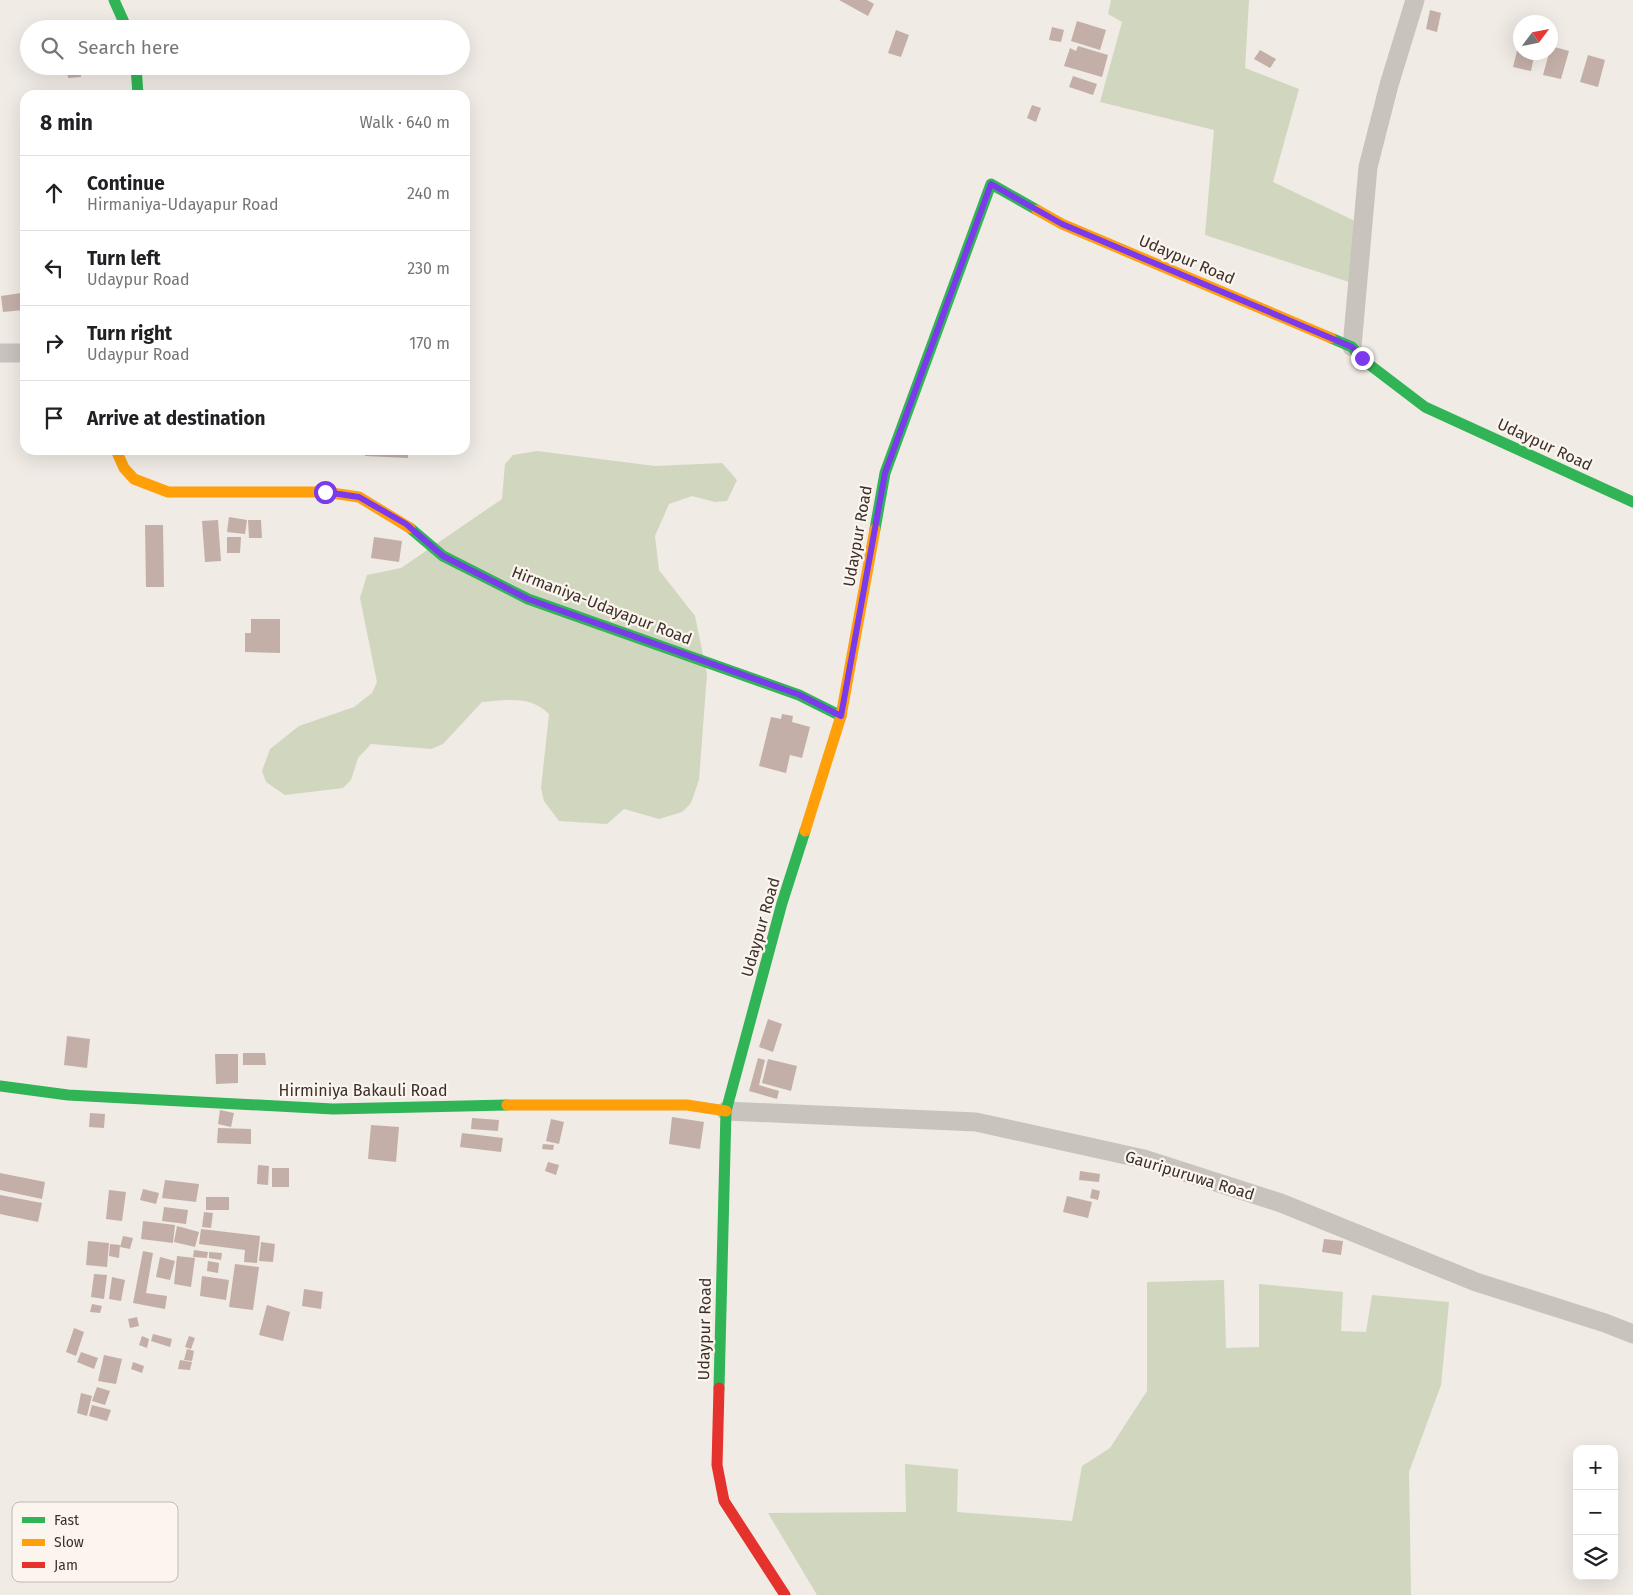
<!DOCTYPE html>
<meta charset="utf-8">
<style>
:root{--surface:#fff;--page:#f6f6f6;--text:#202124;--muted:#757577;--line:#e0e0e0}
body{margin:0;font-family:"Fira Sans",sans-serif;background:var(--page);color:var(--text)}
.controls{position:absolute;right:15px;bottom:15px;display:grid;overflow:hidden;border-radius:10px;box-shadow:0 5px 20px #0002}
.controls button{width:45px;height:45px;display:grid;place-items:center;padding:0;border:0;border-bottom:1px solid var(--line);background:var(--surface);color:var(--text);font:25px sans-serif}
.compass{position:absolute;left:1513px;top:15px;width:45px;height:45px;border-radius:50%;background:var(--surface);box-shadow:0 5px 20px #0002;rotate:58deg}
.stop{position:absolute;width:15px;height:15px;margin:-11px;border:4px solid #7c3aed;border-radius:50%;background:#fff}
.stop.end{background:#7c3aed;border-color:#fff;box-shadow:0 1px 5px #0008}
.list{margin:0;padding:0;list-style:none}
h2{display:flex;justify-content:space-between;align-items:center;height:65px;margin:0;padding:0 20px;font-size:21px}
h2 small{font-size:16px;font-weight:400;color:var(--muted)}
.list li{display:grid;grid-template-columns:32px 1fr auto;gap:15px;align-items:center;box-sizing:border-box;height:75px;padding:0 20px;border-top:1px solid var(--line)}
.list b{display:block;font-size:19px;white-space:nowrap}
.list p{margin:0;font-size:16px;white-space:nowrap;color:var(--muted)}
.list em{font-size:16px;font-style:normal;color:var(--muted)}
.icon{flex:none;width:28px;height:28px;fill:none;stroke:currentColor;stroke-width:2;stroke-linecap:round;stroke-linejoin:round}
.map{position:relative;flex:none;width:1633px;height:1595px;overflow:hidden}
.search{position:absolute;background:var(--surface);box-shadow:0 5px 20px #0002;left:20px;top:20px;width:450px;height:55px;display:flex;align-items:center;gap:12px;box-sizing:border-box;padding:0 18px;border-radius:28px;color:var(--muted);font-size:19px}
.panel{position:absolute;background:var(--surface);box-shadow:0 5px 20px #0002;left:20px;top:90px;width:450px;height:365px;border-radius:15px}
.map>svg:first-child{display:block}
.green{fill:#d1d6bf}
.building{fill:#c3afa7}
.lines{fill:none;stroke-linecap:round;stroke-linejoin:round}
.street{stroke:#c9c3be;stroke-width:19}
.fast{stroke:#30b455;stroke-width:11}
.slow{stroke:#ff9f0a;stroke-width:11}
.jam{stroke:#e5322d;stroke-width:11}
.route{stroke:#7c3aed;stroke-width:6}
.labels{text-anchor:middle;stroke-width:4.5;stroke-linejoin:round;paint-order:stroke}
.street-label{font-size:16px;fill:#3b302b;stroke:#fbf5ee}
.key{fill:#fbf5ee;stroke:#c1bab4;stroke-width:1}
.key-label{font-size:14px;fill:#3b302b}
</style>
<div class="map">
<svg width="1633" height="1595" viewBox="0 0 1633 1595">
<rect width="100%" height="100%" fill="#f0ebe5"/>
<!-- green -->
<path class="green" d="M 1111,0 L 1249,0 L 1245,68 L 1299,89 L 1273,182 L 1355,221 L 1349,282 L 1205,235 L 1214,130 L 1100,102 L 1122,22 L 1108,14 Z
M 537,451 L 655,466 L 722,463 L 737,480 L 727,501 L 715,502 L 692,496 L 669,504 L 655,536 L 659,570 L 695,616 L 707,674 L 699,780 L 691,803 L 682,812 L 659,819 L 624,809 L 607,824 L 559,821 L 544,801 L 541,788 L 549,714 C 531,695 506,700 482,702 L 443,744 L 431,749 L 371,744 L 358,758 L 351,780 L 343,788 L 285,795 L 266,782 L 262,771 L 270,749 L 299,726 L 354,707 L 372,693 L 377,682 L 360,598 L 367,575 L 401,568 L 502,499 L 505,464 L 513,455 Z
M 1224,1280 L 1226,1348 L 1259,1347 L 1259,1284 L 1343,1292 L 1341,1331 L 1366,1332 L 1372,1295 L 1449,1302 L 1441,1385 L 1409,1472 L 1411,1595 L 817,1595 L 768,1513 L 906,1512 L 905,1464 L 958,1469 L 957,1512 L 1072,1521 L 1082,1466 L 1110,1448 L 1147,1391 L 1147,1282 Z"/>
<!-- building -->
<path class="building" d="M 839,0 L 867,0 L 874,4 L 868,16 Z
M 1430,10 L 1441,13 L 1437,32 L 1426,29 Z
M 1077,21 L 1106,30 L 1100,50 L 1071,41 Z
M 1052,27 L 1064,30 L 1061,42 L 1049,40 Z
M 896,30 L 909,35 L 901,57 L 888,53 Z
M 1520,39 L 1520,52 L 1535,52 L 1531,71 L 1513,67 Z
M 1078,46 L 1108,55 L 1102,77 L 1064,66 L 1070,48 L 1076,51 Z
M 1551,46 L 1569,51 L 1561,79 L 1543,75 Z
M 1260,50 L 1276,59 L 1270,68 L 1254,59 Z
M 1588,55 L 1605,60 L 1598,87 L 1580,82 Z
M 67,66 L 80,66 L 81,77 L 68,78 Z
M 159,66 L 175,66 L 175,74 L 159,74 Z
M 1073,76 L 1097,84 L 1093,95 L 1069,87 Z
M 1032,105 L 1041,108 L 1036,122 L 1027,118 Z
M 21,293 L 24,310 L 3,312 L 1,296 Z
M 365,450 L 408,450 L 408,458 L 365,456 Z
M 229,517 L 247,520 L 245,534 L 227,532 Z
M 218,520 L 221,561 L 205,562 L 202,521 Z
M 248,520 L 261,520 L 262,538 L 249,538 Z
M 145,525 L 163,525 L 164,587 L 146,587 Z
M 227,537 L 241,537 L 240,553 L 227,553 Z
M 374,537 L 402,541 L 399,562 L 371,558 Z
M 251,619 L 280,619 L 280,653 L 245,652 L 245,633 L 251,633 Z
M 782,714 L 793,716 L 792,722 L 810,727 L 802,758 L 790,755 L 786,773 L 759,766 L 771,717 L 781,719 Z
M 768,1019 L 782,1024 L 773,1052 L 759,1047 Z
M 67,1036 L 90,1039 L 87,1068 L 64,1065 Z
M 243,1053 L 265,1053 L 266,1065 L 243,1065 Z
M 215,1054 L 238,1054 L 238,1083 L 216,1084 Z
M 758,1058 L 765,1060 L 759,1085 L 779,1091 L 777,1099 L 749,1091 Z
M 768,1059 L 797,1066 L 791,1091 L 762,1083 Z
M 220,1110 L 234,1113 L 231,1127 L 218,1124 Z
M 90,1113 L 105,1114 L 104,1128 L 89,1127 Z
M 672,1117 L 704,1122 L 700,1149 L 669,1144 Z
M 472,1118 L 499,1120 L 498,1131 L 471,1129 Z
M 551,1119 L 564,1122 L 559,1144 L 546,1141 Z
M 371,1125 L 399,1127 L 396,1162 L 368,1159 Z
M 218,1128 L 251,1129 L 251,1144 L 217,1143 Z
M 462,1133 L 503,1138 L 501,1152 L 460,1147 Z
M 543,1144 L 554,1145 L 553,1150 L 542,1149 Z
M 548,1162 L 559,1165 L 556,1175 L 545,1171 Z
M 258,1165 L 269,1166 L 268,1185 L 257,1184 Z
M 272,1168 L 289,1168 L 289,1187 L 272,1187 Z
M 1080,1171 L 1100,1174 L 1099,1182 L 1079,1180 Z
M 0,1173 L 45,1182 L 42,1199 L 0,1190 Z
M 165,1180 L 199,1184 L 196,1202 L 162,1198 Z
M 143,1189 L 159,1193 L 156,1204 L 140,1200 Z
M 1092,1189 L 1100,1191 L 1098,1200 L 1090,1198 Z
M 109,1190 L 126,1192 L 122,1221 L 106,1219 Z
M 0,1195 L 42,1203 L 38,1222 L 0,1214 Z
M 1067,1196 L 1092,1202 L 1088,1218 L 1063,1212 Z
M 206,1197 L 229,1197 L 229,1210 L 206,1210 Z
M 164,1207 L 188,1210 L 186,1224 L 162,1221 Z
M 204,1212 L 213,1213 L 211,1228 L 202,1227 Z
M 143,1221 L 175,1225 L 173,1243 L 141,1239 Z
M 177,1226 L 199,1232 L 195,1247 L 174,1242 Z
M 201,1229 L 260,1236 L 257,1263 L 244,1262 L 245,1250 L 199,1244 Z
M 123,1236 L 133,1238 L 130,1249 L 120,1247 Z
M 1324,1239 L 1343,1241 L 1341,1255 L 1322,1252 Z
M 88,1241 L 109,1243 L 107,1267 L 86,1265 Z
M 261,1242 L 275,1244 L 273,1262 L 259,1261 Z
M 110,1244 L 120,1245 L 119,1258 L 109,1256 Z
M 194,1250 L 208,1252 L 207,1258 L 193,1257 Z
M 143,1251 L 153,1253 L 146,1293 L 167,1296 L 165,1309 L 133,1303 Z
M 209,1252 L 222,1253 L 221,1260 L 209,1258 Z
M 177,1256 L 195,1258 L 191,1287 L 174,1284 Z
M 160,1257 L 175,1261 L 170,1280 L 156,1277 Z
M 208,1261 L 219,1263 L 218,1273 L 207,1271 Z
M 235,1264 L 259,1267 L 253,1310 L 229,1307 Z
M 94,1274 L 107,1275 L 104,1299 L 91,1297 Z
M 202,1276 L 229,1280 L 226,1300 L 200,1296 Z
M 112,1277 L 125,1280 L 121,1301 L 109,1299 Z
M 304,1289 L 323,1292 L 321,1309 L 302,1306 Z
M 92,1304 L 102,1306 L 100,1313 L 90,1312 Z
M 267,1305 L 290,1312 L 283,1341 L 259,1335 Z
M 137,1317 L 139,1326 L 130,1328 L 128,1319 Z
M 74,1328 L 84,1332 L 76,1356 L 66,1352 Z
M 153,1334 L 172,1339 L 170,1347 L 151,1341 Z
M 142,1336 L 149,1339 L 147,1348 L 139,1345 Z
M 189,1336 L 195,1338 L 191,1349 L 185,1347 Z
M 187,1349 L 194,1351 L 192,1361 L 184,1360 Z
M 81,1352 L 98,1358 L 94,1369 L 77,1362 Z
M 104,1355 L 122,1359 L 116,1384 L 98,1381 Z
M 180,1360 L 192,1362 L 190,1370 L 178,1369 Z
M 133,1362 L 144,1366 L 142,1373 L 131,1369 Z
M 97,1387 L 110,1391 L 105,1405 L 92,1401 Z
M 81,1393 L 92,1396 L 87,1416 L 77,1413 Z
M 92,1405 L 111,1410 L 107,1421 L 89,1416 Z"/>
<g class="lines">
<!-- street -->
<path class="street" d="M 1352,347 L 1368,167 L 1389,85 L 1415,0
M 0,353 L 25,353
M 726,1111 L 976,1122 L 1144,1159 L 1281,1203 L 1476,1282 L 1605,1323 L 1633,1334"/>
<!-- fast -->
<path class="fast" d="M 114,0 L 127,29
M 136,66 L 138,95
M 1331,338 L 1352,347 L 1362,359 L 1425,407 L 1633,502
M 410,528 L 443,556 L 528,599 L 799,695 L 841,716
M 875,529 L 885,473 L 991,184 L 1037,210
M 0,1086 L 68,1095 L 333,1109 L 507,1105
M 719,1388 L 726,1111 L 782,903 L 805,831"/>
<!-- slow -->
<path class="slow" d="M 1037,210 L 1062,224 L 1331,338
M 116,450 L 124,468 L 134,479 L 168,492 L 325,492 L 359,497 L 410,528
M 805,831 L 841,716 L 875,529
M 507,1105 L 687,1105 L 726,1111"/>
<!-- jam -->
<path class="jam" d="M 719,1388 L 717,1465 L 724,1501 L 785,1595"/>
</g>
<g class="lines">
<!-- route -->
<path class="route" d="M 325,492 L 359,497 L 406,524 L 443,556 L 528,599 L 800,695 L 841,716 L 885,473 L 991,184 L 1062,224 L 1352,347 L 1362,358"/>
</g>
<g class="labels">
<!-- street labels -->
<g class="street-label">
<text transform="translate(1187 259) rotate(23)" y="6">Udaypur Road</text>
<text transform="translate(1545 444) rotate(25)" y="6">Udaypur Road</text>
<text transform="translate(857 536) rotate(-80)" y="6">Udaypur Road</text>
<text transform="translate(602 605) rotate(21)" y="6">Hirmaniya-Udayapur Road</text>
<text transform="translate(760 927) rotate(-74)" y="6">Udaypur Road</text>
<text x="363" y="1096">Hirminiya Bakauli Road</text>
<text transform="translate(1190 1175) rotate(17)" y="6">Gauripuruwa Road</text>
<text transform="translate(704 1329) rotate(-89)" y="6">Udaypur Road</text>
</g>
</g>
<!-- legend -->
<rect x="12" y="1502" width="166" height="80" rx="8" class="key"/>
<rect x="22" y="1517" width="23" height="6" fill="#30b455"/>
<rect x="22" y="1539" width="23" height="7" fill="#ff9f0a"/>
<rect x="22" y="1562" width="23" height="6" fill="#e5322d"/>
<g class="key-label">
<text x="54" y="1525">Fast</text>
<text x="54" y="1547">Slow</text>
<text x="54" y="1570">Jam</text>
</g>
</svg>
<div class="controls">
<button>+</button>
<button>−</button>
<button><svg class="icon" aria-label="layers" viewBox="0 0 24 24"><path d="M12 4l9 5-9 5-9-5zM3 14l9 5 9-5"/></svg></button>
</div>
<svg class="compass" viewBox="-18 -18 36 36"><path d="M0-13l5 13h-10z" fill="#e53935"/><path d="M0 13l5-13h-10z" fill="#757577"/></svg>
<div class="stop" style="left:325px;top:492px"></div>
<div class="stop end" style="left:1362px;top:358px"></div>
<div class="search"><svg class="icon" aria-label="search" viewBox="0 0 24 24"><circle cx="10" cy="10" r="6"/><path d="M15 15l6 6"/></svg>Search here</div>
<section class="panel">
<h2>8 min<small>Walk · 640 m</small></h2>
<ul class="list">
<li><svg class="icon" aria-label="ahead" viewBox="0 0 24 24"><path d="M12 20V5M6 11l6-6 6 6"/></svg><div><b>Continue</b><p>Hirmaniya-Udayapur Road</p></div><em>240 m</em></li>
<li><svg class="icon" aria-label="left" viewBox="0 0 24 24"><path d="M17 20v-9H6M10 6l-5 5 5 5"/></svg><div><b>Turn left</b><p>Udaypur Road</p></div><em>230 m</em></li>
<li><svg class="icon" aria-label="right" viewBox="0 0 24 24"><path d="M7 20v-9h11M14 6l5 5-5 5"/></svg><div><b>Turn right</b><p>Udaypur Road</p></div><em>170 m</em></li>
<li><svg class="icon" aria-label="arrive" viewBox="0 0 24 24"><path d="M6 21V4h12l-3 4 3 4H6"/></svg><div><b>Arrive at destination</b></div></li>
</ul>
</section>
</div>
